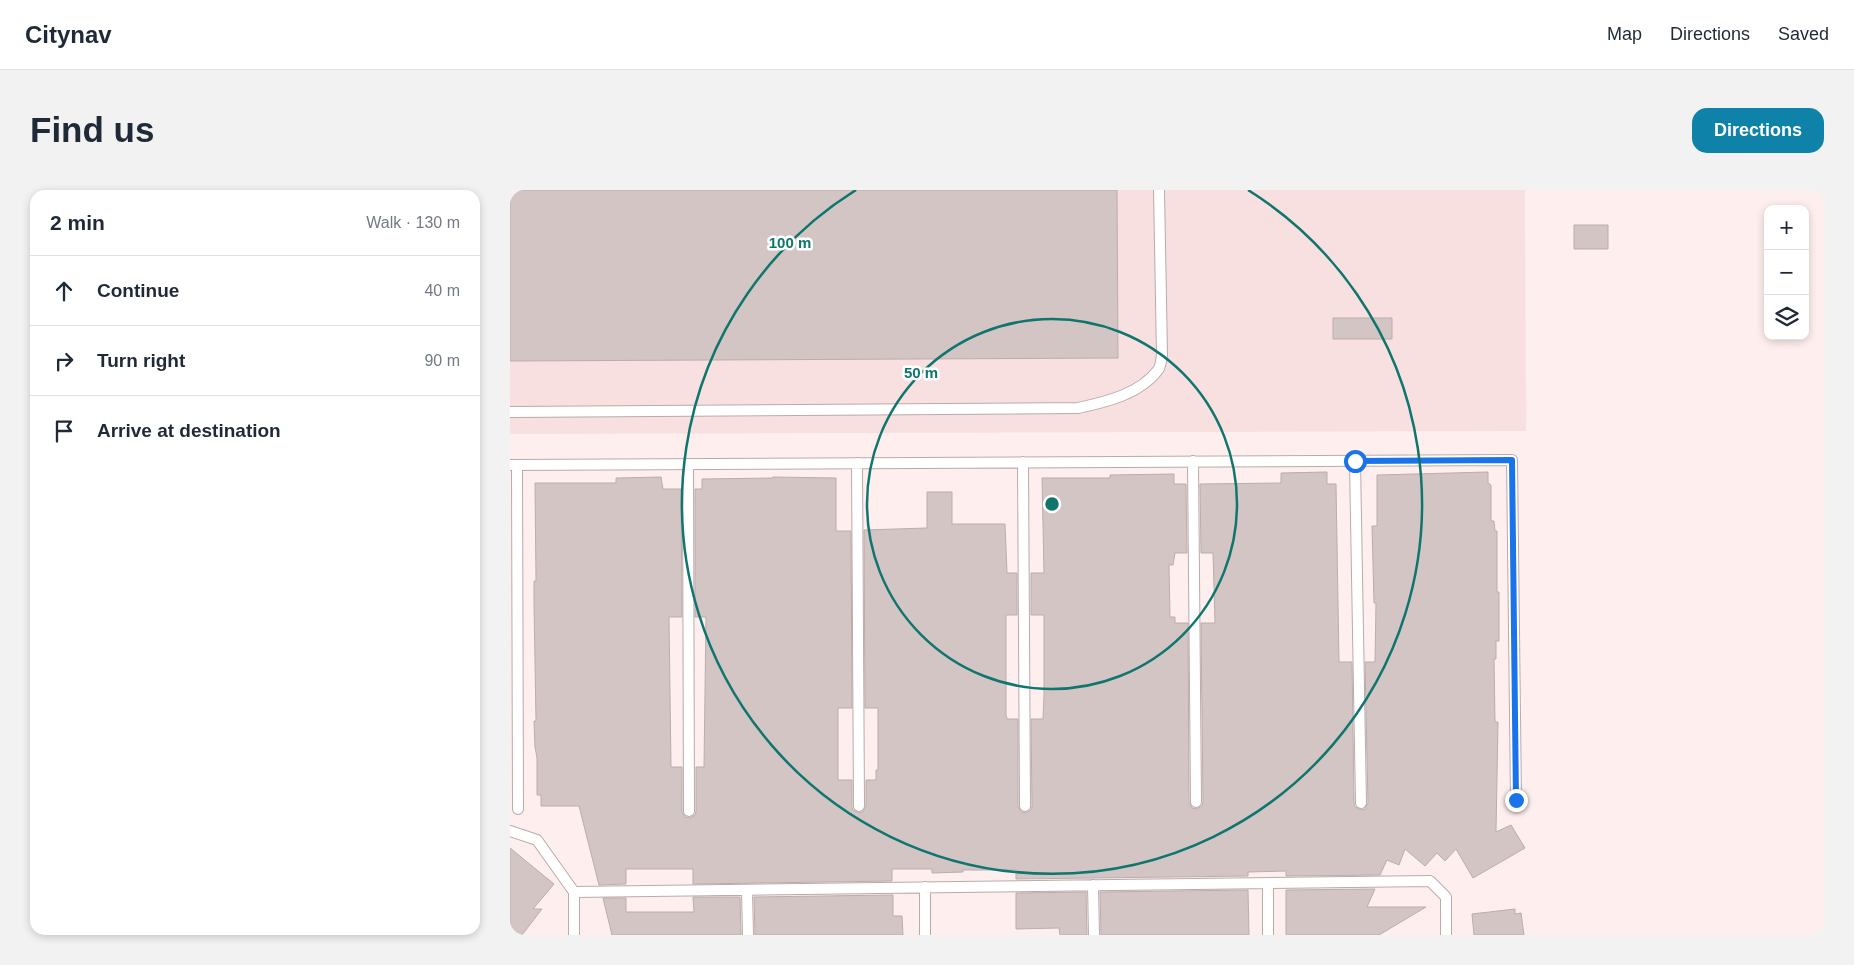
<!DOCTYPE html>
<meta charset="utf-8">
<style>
:root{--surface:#fff;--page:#f2f2f3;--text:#1f2937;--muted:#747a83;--line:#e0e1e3;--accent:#0e82a8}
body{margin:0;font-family:Helvetica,sans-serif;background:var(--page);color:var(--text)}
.controls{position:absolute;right:15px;top:15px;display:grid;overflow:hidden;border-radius:10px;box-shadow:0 2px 8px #0003}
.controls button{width:45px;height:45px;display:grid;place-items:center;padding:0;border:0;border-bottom:1px solid var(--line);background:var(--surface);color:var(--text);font:25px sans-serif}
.stop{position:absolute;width:15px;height:15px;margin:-11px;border:4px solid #1a73e8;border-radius:50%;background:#fff}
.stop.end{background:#1a73e8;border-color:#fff;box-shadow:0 1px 5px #0008}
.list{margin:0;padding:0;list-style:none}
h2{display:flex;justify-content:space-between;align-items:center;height:65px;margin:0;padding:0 20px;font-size:21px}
h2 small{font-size:16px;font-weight:400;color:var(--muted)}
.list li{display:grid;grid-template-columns:32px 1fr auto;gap:15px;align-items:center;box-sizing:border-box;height:70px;padding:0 20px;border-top:1px solid var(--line)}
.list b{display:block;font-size:19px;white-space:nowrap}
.list em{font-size:16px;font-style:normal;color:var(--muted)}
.icon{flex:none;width:28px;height:28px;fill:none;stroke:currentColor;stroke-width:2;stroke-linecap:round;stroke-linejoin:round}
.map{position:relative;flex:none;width:1314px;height:745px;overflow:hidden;border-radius:15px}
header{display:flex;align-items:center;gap:30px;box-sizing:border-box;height:70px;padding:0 25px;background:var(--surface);border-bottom:1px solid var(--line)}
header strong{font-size:24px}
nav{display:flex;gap:28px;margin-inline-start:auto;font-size:18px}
.intro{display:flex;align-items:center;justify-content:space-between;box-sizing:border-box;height:120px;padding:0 30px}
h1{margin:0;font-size:35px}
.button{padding:12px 22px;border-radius:15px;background:var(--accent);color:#fff;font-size:18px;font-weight:700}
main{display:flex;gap:30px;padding:0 30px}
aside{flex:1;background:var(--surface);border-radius:15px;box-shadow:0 2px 8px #0003}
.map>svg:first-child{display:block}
.built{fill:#f7e0df}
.building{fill:#d4c5c5;stroke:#baadac}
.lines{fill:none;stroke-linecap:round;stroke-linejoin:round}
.lane-casing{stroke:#b9abaa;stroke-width:12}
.lane{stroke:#fff;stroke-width:10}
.route{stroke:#1a73e8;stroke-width:6}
.ring{fill:none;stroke:#0f766e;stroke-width:2.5}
.centre{fill:#0f766e;stroke:#fff;stroke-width:2.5}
.ring-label{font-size:15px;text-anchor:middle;font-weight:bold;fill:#0f766e;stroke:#fff;stroke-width:5;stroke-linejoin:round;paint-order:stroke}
</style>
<header>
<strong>Citynav</strong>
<nav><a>Map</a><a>Directions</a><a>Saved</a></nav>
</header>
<div class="intro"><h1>Find us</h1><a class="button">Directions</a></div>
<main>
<aside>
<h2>2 min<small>Walk · 130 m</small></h2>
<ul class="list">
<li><svg class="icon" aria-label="ahead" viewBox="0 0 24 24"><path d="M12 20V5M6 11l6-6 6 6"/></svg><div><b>Continue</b></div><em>40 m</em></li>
<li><svg class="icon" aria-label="right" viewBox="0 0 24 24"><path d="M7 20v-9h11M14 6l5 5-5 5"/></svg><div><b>Turn right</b></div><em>90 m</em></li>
<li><svg class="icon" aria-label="arrive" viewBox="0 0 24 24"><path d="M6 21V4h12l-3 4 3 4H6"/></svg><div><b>Arrive at destination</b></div></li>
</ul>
</aside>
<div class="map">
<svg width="1314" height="745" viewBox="0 0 1314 745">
<rect width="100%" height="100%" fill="#feefee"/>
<!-- built -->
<path class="built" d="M 0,0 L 1015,0 L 1016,241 L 0,244 Z"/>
<!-- building -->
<path class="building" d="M 0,0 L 607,0 L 608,168 L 0,171 Z
M 1064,35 L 1098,35 L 1098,59 L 1064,59 Z
M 823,128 L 882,128 L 882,149 L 823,149 Z
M 817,282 L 817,294 L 826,294 L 829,472 L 842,472 L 844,613 L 845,617 L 851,620 L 855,619 L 858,613 L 855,472 L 865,472 L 866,413 L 864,413 L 862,336 L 867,336 L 867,285 L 978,282 L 978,293 L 981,295 L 981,331 L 984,331 L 985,341 L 987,341 L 987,402 L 989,402 L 989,451 L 986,451 L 986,469 L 984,469 L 985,532 L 988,532 L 986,642 L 1001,635 L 1015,658 L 963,688 L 946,659 L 935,671 L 927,663 L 915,676 L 895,659 L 889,675 L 877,670 L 870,685 L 776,686 L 776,681 L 738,682 L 738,686 L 506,689 L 506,680 L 453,680 L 453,682 L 422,683 L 422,679 L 382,679 L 382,691 L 183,694 L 183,679 L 116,679 L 116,694 L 89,695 L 69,616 L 31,616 L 31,605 L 27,605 L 27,568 L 25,557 L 24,531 L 26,531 L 24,413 L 24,391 L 26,391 L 25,293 L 106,293 L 106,288 L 151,287 L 153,299 L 171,299 L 172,427 L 159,427 L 161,577 L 172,577 L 172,622 L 175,627 L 180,628 L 185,625 L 186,621 L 186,577 L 194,577 L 196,427 L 185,427 L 185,299 L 192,299 L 192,289 L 263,288 L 263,287 L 326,288 L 326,341 L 341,341 L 342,518 L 328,518 L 328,590 L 342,590 L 342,617 L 343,620 L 349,623 L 353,622 L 356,616 L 356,590 L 366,590 L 366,580 L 368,580 L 368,518 L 355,518 L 354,340 L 417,338 L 417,302 L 442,302 L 442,334 L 495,334 L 497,383 L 507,383 L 507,425 L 496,425 L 496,525 L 497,529 L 508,529 L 508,616 L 511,622 L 516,623 L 521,620 L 522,616 L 521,529 L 533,529 L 534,506 L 534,425 L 521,425 L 521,383 L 534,383 L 532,288 L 600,288 L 600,285 L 664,284 L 664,294 L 676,294 L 677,363 L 665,363 L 663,375 L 659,375 L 660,427 L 665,427 L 665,433 L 678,433 L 679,612 L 682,618 L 687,619 L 692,616 L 693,612 L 691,433 L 705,433 L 703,363 L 691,363 L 690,294 L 771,293 L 771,283 Z
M 0,658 L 44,694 L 23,719 L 32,719 L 12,745 L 0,745 Z
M 865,699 L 857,717 L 916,717 L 869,745 L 776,745 L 776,700 Z
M 738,700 L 739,745 L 591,745 L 590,702 Z
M 576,702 L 577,745 L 550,745 L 549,738 L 506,739 L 506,703 Z
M 383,705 L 383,726 L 392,726 L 393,745 L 245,745 L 244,707 Z
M 183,707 L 230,707 L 231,745 L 102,745 L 93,708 L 116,708 L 116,722 L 184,722 Z
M 1005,719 L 1005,724 L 1011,723 L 1014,745 L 964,745 L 962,724 Z"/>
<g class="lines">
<defs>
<path id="lane" d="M 0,222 L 568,218 C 596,212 630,204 648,180 C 651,176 651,170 652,165 L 649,0
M 683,271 L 686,612
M 845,271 L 851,613
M 513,272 L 515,616
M 347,273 L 349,616
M 178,274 L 179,621
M 0,275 L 1002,270 L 1006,610
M 7,275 L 8,619
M 0,641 L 27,650 L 64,702 L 64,745
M 758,693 L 758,745
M 583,695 L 584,745
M 237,700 L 238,745
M 64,702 L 920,691 L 936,707 L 936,745
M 415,745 L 415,697"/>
</defs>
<!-- lane casing -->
<use href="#lane" class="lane-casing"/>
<!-- lane -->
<use href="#lane" class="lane"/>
</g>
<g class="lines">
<!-- route -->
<path class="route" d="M 845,271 L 1002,270 L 1006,610"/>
</g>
<!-- distance rings -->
<g class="ring">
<circle cx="542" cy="314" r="185"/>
<path d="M738 0A370 370 0 1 1 346 0"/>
</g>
<circle cx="542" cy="314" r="8" class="centre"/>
<g class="ring-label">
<text x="280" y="58">100 m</text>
<text x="411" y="188">50 m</text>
</g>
</svg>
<div class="controls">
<button>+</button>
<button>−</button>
<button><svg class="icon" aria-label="layers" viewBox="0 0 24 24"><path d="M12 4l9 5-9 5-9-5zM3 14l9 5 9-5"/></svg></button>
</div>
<div class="stop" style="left:845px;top:271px"></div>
<div class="stop end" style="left:1006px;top:610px"></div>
</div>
</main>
